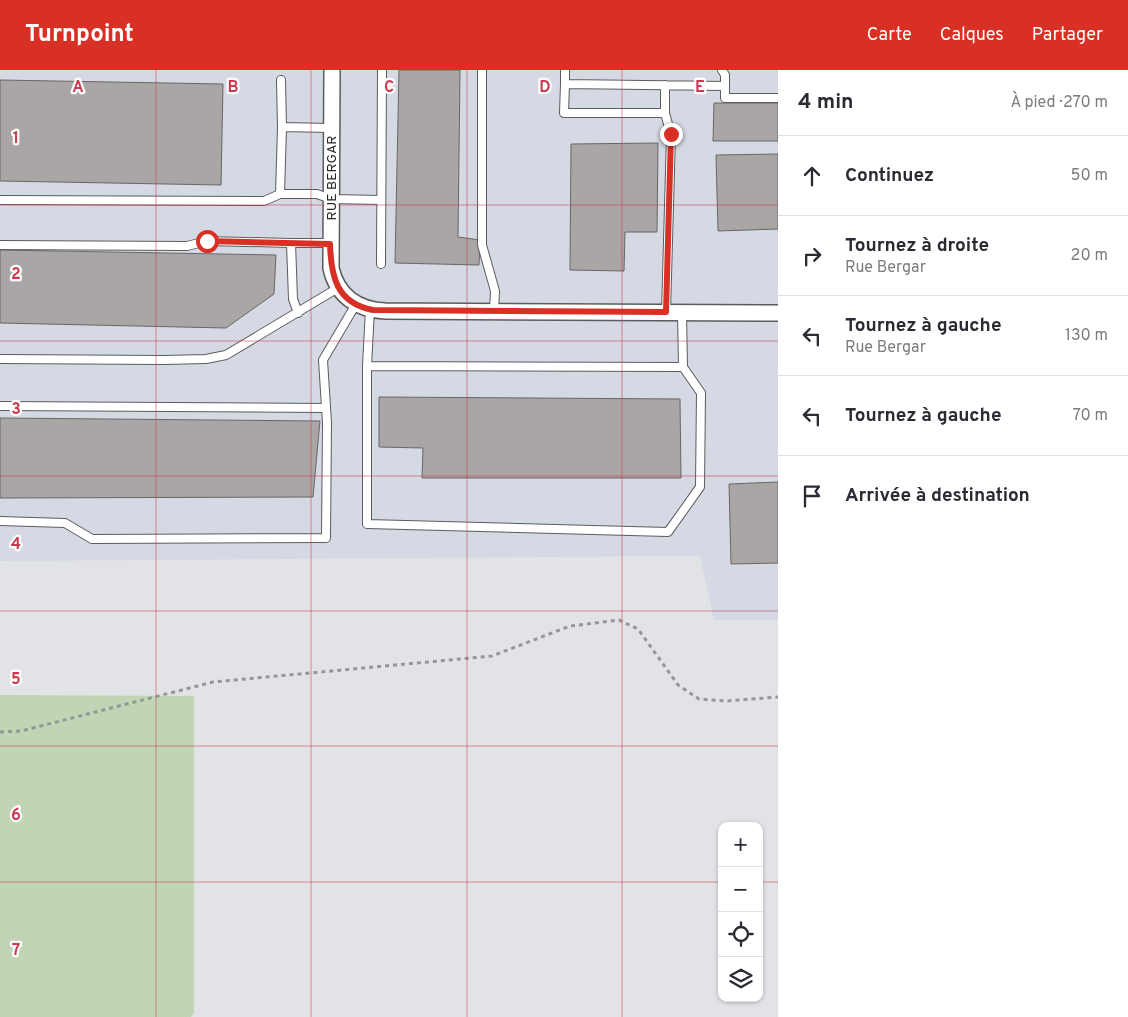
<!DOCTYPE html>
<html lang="fr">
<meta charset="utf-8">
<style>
:root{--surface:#fff;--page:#f7f7f7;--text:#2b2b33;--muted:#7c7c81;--line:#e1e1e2;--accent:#d93025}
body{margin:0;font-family:Overpass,sans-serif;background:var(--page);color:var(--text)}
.controls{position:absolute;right:15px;bottom:15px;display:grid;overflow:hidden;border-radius:10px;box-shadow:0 1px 4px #0004}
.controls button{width:45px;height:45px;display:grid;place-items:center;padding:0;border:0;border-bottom:1px solid var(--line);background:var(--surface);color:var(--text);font:25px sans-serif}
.stop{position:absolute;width:15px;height:15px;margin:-11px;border:4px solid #d93025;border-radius:50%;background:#fff}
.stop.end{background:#d93025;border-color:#fff;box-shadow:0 1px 5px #0008}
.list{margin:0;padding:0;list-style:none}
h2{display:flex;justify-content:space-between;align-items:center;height:65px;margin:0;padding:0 20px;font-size:21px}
h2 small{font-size:16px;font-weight:400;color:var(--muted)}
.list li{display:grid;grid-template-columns:32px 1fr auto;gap:15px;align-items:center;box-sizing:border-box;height:80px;padding:0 20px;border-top:1px solid var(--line)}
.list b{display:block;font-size:19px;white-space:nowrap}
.list p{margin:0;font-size:16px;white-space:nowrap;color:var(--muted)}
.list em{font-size:16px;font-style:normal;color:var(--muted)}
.icon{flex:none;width:28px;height:28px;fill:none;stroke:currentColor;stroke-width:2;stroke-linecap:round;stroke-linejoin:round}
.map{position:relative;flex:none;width:778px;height:947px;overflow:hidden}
header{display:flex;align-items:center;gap:30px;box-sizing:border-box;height:70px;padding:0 25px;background:var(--accent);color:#fff}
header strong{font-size:24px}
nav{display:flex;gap:28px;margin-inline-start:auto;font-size:18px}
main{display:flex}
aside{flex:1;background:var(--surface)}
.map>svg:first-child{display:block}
.built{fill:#d5d9e3}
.green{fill:#c1d5b5}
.building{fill:#aaa6a6;stroke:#696665}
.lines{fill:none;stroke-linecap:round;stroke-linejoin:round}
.lane-casing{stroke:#5b5c5e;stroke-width:10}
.street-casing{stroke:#5b5c5e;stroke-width:18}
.path{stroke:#959698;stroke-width:3;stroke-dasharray:4 4;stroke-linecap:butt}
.lane{stroke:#fff;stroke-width:8}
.street{stroke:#fff;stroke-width:15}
.route{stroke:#d93025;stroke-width:6}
.grid{fill:none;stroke:#cb3b4f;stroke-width:1;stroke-opacity:0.55}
.labels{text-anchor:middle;stroke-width:4.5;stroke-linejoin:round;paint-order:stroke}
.street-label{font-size:14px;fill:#282829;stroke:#fff}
.grid-label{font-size:16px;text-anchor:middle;font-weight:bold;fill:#cb3b4f;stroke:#fff;stroke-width:4.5;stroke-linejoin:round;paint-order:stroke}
</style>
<header>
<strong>Turnpoint</strong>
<nav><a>Carte</a><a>Calques</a><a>Partager</a></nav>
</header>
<main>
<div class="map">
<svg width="778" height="947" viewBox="0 0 778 947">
<rect width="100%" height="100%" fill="#e2e3e6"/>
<!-- built -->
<path class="built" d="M 0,0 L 778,0 L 778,550 L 714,550 L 700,486 L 0,491 Z"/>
<!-- green -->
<path class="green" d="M 0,625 L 194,626 L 194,943 L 191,947 L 0,947 Z"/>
<!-- building -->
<path class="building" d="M 399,0 L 460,0 L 458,167 L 480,170 L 479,195 L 395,193 Z
M 0,10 L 223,14 L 221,115 L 0,111 Z
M 714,33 L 778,33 L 778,71 L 713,71 Z
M 658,73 L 657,162 L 625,162 L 624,201 L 570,200 L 571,74 Z
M 778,84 L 778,159 L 718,161 L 716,85 Z
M 0,180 L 276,185 L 274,224 L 226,258 L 0,253 Z
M 379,327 L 680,329 L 681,408 L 422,408 L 423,378 L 379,377 Z
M 0,348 L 320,351 L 313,427 L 0,428 Z
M 778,412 L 778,493 L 731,494 L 729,414 Z"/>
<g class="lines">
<defs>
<path id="lane" d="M 482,0 L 482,175 L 495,221 L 494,241
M 565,0 L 565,14 L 725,16
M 722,0 L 725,5 L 725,28 L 778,28
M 281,10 L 282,57
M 565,14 L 564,43 L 665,43 L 665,15
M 665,43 L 671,65 L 666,242
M 331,58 L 282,57 L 280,124 L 317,124 L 331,129 L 381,130
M 0,130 L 264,131 L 280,124
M 0,175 L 187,176 L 207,171 L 291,173
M 381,194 L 382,0
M 370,239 L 367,296 L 683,297 L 682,243
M 298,243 L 293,229 L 291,173 L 331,173
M 0,289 L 163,290 L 206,289 L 226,285 L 338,218
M 367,296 L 367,454 L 668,462 L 700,417 L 701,323 L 683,297
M 0,336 L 326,338
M 0,451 L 65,453 L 92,469 L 326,468 L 327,353 L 323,290 L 356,234"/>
<path id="street" d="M 332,0 L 331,198 C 337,226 358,240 385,241 L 778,243"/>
</defs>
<!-- lane casing -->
<use href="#lane" class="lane-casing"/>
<!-- street casing -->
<use href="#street" class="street-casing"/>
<!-- path -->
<path class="path" d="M 0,662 L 21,661 L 213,612 L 492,586 L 570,556 L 619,550 L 638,559 L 678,615 L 699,629 L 726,631 L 778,627"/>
<!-- lane -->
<use href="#lane" class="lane"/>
<!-- street -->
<use href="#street" class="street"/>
</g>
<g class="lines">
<!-- route -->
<path class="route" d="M 207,171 L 330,174 C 331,206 336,233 373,240 L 666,242 L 671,64"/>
</g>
<!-- grid -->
<path class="grid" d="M 156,0 L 156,947M 311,0 L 311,947M 467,0 L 467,947M 622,0 L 622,947M 0,135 L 778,135M 0,271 L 778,271M 0,406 L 778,406M 0,541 L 778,541M 0,676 L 778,676M 0,812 L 722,812M 759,812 L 778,812"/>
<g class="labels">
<!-- street labels -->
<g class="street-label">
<text transform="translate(331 108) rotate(-90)" y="5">RUE BERGAR</text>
</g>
</g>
<g class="grid-label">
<text x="78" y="22">A</text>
<text x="233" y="22">B</text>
<text x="389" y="22">C</text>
<text x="545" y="22">D</text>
<text x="700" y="22">E</text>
<text x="16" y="73">1</text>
<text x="16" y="209">2</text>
<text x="16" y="344">3</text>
<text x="16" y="479">4</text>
<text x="16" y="614">5</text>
<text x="16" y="750">6</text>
<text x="16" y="885">7</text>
</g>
</svg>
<div class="controls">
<button>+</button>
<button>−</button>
<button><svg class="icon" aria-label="locate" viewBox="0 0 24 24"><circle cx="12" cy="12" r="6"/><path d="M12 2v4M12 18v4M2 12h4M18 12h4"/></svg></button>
<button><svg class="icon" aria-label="layers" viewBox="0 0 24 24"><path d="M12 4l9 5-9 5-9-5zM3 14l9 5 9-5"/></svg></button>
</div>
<div class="stop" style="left:207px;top:171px"></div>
<div class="stop end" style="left:671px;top:64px"></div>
</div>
<aside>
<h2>4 min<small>À pied · 270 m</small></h2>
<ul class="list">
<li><svg class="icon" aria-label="ahead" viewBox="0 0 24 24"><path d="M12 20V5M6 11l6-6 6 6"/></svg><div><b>Continuez</b></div><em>50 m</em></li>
<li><svg class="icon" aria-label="right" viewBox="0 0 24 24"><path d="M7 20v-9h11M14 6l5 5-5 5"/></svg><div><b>Tournez à droite</b><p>Rue Bergar</p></div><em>20 m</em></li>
<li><svg class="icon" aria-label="left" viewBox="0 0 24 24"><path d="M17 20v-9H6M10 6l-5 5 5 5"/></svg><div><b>Tournez à gauche</b><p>Rue Bergar</p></div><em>130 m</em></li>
<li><svg class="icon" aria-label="left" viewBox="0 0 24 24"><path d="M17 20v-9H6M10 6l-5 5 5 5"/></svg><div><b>Tournez à gauche</b></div><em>70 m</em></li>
<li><svg class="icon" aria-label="arrive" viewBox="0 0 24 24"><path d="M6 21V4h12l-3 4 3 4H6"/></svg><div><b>Arrivée à destination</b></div></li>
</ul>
</aside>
</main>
